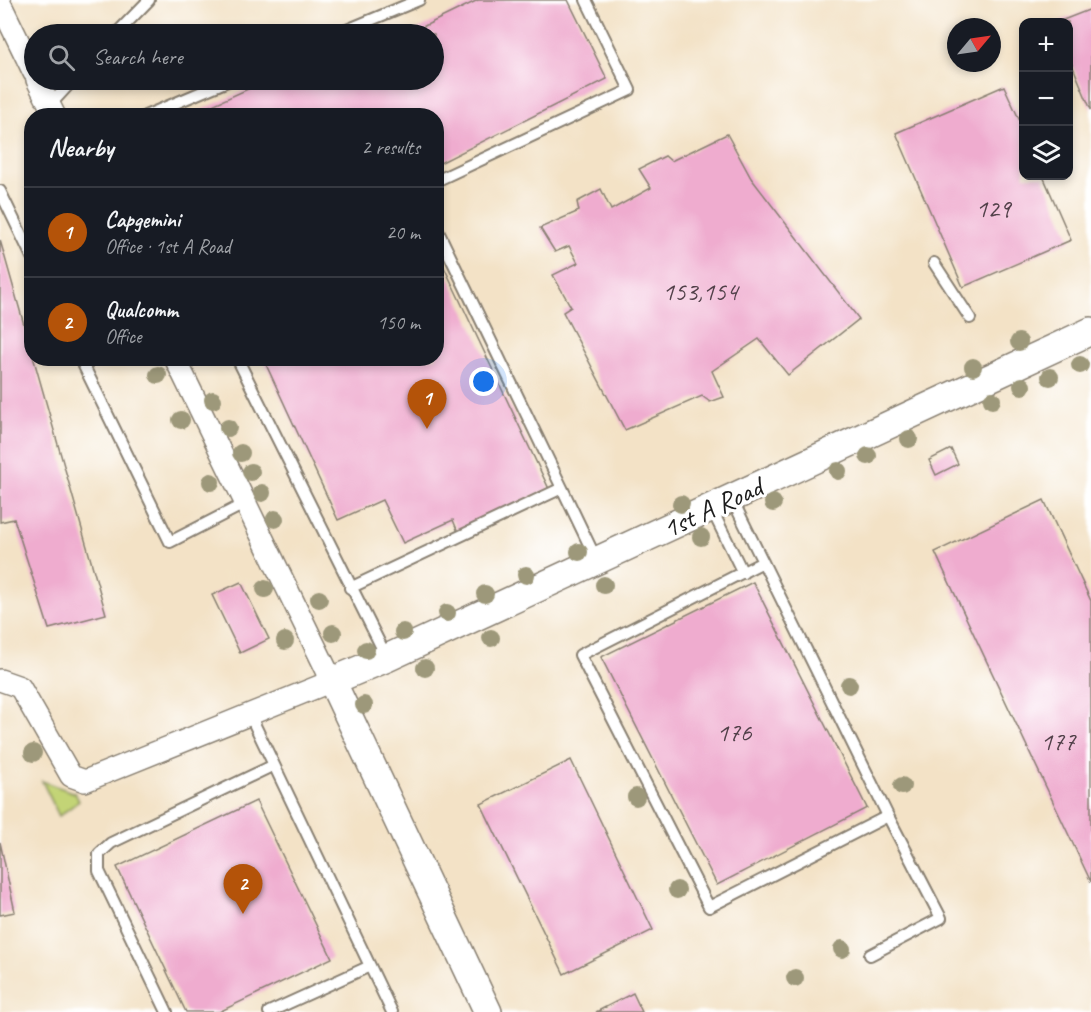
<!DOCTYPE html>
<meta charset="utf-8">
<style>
:root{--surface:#171b24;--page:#20242c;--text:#f1f3f6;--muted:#9ea1a6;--line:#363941;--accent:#b45309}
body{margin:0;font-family:Caveat,sans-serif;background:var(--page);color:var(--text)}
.controls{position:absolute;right:18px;top:18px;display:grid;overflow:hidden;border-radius:12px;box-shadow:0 3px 9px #0003}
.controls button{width:54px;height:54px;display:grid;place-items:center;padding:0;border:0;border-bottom:2px solid var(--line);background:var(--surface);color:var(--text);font:30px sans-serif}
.compass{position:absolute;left:947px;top:18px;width:54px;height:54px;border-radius:50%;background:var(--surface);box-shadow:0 3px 9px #0003;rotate:61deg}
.you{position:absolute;left:484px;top:382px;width:21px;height:21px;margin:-15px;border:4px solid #fff;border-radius:50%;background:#1a73e8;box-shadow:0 0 0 9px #1a73e833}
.badge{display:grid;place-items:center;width:39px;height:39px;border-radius:50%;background:var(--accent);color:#fff;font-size:20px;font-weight:700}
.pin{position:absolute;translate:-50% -50px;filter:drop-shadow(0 2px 3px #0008)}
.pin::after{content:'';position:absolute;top:32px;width:21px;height:18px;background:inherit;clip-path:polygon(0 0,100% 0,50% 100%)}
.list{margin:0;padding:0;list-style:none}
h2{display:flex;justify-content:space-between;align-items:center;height:78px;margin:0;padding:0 24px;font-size:26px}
h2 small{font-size:20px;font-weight:400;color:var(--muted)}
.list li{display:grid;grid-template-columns:39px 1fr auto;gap:18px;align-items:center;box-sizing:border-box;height:90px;padding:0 24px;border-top:2px solid var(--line)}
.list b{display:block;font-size:22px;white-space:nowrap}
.list p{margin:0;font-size:20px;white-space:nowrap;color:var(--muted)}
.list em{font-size:20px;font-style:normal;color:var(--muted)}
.icon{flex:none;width:33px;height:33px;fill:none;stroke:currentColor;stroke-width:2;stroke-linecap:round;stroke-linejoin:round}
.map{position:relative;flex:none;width:1091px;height:1012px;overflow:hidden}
.search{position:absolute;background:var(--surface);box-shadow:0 3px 9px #0003;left:24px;top:24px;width:420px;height:66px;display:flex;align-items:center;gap:15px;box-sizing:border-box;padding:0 21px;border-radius:33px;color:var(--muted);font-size:22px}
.panel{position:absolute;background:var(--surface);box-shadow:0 3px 9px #0003;left:24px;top:108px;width:420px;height:258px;border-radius:24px}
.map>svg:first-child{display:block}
.green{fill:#c3d476;stroke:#707849;stroke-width:1.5}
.building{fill:#efaccf}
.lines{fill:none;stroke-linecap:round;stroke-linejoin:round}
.service-casing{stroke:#887f71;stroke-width:14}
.minor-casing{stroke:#887f71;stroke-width:24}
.tertiary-casing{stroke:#887f71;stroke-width:30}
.service{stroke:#fff;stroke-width:10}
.minor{stroke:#fff;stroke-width:21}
.tertiary{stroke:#fff;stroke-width:27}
.tree{fill:#9d987a}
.labels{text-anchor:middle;stroke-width:6;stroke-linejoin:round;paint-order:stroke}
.number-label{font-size:26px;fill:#514049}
.street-label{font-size:28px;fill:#1c1c1c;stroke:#fff}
</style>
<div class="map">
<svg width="1091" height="1012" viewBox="0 0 1091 1012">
<rect width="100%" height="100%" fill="#fff"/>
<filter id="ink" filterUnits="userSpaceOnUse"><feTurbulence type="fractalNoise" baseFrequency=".0167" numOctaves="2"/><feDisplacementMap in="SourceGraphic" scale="12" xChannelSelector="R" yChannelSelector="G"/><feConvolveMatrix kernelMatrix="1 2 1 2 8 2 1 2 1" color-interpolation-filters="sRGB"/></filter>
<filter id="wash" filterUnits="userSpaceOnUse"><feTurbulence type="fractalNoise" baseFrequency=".008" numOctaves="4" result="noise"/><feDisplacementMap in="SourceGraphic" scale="24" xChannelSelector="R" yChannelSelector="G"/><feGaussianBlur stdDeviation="1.35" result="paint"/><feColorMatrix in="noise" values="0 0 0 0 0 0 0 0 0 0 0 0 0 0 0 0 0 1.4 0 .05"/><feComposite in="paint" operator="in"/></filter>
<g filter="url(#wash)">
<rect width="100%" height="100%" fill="#f3e2c6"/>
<!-- green -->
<path class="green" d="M 42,781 L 75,793 L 79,801 L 59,816 Z"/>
<g id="blocks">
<!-- building -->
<path class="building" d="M 478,0 L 568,0 L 607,79 L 436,165 L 436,116 L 188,116 L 268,80 L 434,80 L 434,34 L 392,34 L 404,29 L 408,34 Z
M 1091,9 L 1091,110 L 1068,55 L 1068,22 L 1058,22 Z
M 1004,86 L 1024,130 L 1024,176 L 1043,176 L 1071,240 L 963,287 L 896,133 Z
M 727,134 L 751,178 L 859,319 L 788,375 L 759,339 L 712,371 L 724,397 L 710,402 L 702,396 L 625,430 L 563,312 L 571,307 L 553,275 L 578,263 L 569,246 L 555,252 L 540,228 L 579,211 L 577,202 L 601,189 L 611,210 L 651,188 L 639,169 L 665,156 L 671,161 Z
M 0,240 L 106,614 L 49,629 L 14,519 L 0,522 Z
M 436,250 L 549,489 L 458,532 L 453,520 L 403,543 L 382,500 L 338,520 L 263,358 L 436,358 Z
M 951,449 L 958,464 L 936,475 L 929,460 Z
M 1044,500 L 1091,601 L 1091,882 L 935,552 Z
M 241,582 L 269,639 L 240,653 L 212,595 Z
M 753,582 L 867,808 L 717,885 L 601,657 Z
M 571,760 L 653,930 L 564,974 L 481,804 Z
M 256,801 L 332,958 L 219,1012 L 186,1012 L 117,867 Z
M 0,842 L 15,912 L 0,915 Z
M 633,993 L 642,1012 L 596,1012 Z"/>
</g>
</g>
<g filter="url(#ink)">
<use href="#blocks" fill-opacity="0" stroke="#887f71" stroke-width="1.5"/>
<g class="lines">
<defs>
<path id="service" d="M 116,34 L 149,0
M 337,34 L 419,0
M 50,105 L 73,80
M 145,116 L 230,80
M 436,181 L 630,90 L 586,0
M 0,191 L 32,257
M 934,263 L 970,318
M 80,358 L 170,542 L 246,503
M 237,358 L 387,658
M 562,488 L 597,561
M 732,499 L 763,562 L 888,816 L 709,907 L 580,655 L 763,562
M 711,508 L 743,573
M 350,588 L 562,488 L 436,227
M 249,713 L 274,765
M 870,955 L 941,918 L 888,816
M 167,1012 L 99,871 L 99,854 L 111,843 L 274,765 L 392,1012
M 269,1012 L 370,966"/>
<path id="minor" d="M 0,3 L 34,73
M 37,80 L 55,116
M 0,680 L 20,687 L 71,776 L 85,781 L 332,681 L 175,358"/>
<path id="tertiary" d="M 488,1012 L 332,681 L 387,658 L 1091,331"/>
</defs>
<!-- service casing -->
<use href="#service" class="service-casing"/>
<!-- minor casing -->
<use href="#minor" class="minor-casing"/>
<!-- tertiary casing -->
<use href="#tertiary" class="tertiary-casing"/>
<!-- service -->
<use href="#service" class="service"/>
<!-- minor -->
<use href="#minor" class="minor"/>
<!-- tertiary -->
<use href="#tertiary" class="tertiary"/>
</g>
<!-- trees -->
<g class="tree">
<circle cx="1019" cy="342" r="9"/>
<circle cx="1080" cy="365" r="9"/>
<circle cx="973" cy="367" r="9"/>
<circle cx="158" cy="375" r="9"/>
<circle cx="1050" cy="377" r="9"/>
<circle cx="1022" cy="386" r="9"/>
<circle cx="213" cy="400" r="9"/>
<circle cx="992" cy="400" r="9"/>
<circle cx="181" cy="420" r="9"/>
<circle cx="228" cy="428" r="9"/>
<circle cx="909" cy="439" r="9"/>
<circle cx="241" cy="453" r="9"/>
<circle cx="868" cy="456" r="9"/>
<circle cx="838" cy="471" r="9"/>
<circle cx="251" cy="472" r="9"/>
<circle cx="211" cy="482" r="9"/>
<circle cx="262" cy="493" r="9"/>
<circle cx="773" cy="503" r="9"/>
<circle cx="681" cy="504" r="9"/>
<circle cx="275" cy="519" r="9"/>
<circle cx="701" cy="537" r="9"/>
<circle cx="579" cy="552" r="9"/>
<circle cx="526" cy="575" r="9"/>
<circle cx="604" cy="585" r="9"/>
<circle cx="265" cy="589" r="9"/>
<circle cx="485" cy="594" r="9"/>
<circle cx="319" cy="599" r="9"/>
<circle cx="447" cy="613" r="9"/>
<circle cx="403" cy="632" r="9"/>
<circle cx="333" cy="633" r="9"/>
<circle cx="491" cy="638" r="9"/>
<circle cx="285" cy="641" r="9"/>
<circle cx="366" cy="650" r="9"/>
<circle cx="425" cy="668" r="9"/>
<circle cx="849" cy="685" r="9"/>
<circle cx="364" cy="705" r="9"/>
<circle cx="33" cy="753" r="9"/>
<circle cx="902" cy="786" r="9"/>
<circle cx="636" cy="797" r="9"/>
<circle cx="677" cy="890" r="9"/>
<circle cx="842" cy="949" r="9"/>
<circle cx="795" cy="978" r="9"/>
</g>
</g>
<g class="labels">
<!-- number labels -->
<g class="number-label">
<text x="993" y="217">129</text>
<text x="700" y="300">153,154</text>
<text x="734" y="741">176</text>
<text x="1058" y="750">177</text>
</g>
<!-- street labels -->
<g class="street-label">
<text transform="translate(712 507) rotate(-25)" y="10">1st A Road</text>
</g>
</g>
</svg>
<div class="controls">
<button>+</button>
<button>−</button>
<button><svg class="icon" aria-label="layers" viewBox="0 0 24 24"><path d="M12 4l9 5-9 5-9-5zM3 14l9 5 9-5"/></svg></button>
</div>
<svg class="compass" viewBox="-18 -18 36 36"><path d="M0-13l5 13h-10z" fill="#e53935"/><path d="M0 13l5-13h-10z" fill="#9ea1a6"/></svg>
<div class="you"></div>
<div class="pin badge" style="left:427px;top:429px">1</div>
<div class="pin badge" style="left:243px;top:914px">2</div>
<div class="search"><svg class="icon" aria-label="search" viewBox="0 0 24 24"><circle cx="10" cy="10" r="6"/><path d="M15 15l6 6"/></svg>Search here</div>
<section class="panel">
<h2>Nearby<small>2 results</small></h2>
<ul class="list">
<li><span class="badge">1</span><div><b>Capgemini</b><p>Office · 1st A Road</p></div><em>20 m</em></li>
<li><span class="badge">2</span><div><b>Qualcomm</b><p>Office</p></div><em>150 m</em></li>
</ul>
</section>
</div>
